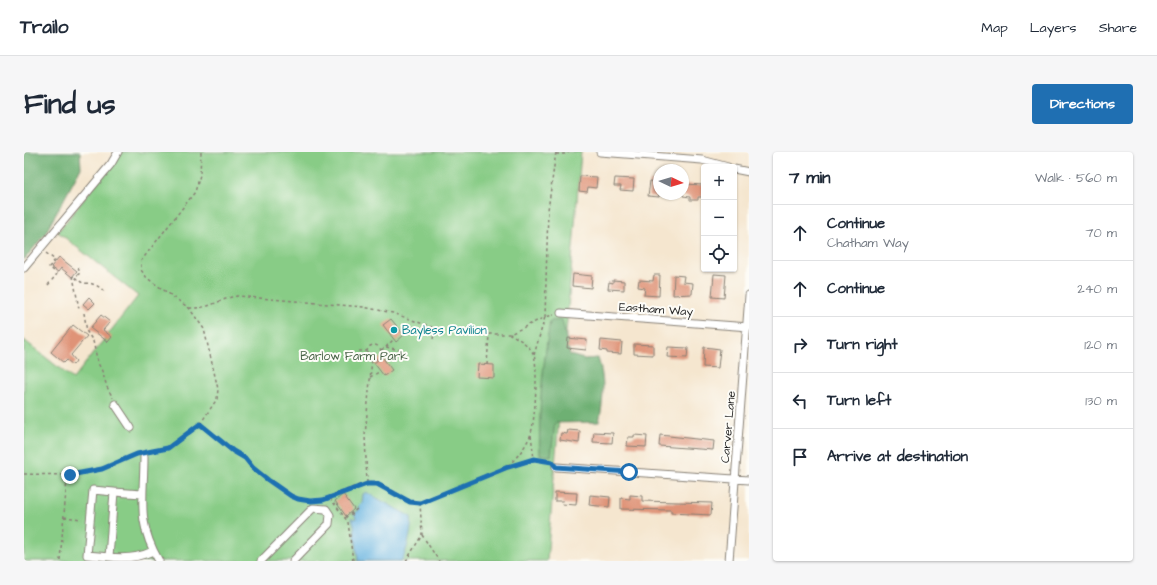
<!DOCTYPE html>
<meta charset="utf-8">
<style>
:root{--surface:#fff;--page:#f6f6f7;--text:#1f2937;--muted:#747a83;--line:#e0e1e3;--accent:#1f6fb2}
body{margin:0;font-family:"Architects Daughter",sans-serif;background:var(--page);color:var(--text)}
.controls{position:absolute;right:12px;top:12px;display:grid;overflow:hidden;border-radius:4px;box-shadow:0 1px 3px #0004}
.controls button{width:36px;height:36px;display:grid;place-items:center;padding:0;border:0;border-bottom:1px solid var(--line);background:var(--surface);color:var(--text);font:20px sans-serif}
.compass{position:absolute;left:629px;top:12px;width:36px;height:36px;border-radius:50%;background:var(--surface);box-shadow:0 1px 3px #0004;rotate:94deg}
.stop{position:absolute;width:12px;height:12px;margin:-9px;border:3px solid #1f6fb2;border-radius:50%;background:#fff}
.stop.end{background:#1f6fb2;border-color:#fff;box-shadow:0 1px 4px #0008}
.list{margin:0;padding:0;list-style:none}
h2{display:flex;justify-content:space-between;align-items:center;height:52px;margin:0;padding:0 16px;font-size:17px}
h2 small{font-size:13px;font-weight:400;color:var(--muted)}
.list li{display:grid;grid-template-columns:26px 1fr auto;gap:12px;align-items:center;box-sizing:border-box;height:56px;padding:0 16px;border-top:1px solid var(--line)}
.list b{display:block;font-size:15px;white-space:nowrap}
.list p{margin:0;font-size:13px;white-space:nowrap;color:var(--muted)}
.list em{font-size:13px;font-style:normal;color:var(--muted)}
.icon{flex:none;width:22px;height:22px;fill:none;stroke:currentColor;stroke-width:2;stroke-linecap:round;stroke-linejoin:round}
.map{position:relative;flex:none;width:725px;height:409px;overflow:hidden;border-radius:4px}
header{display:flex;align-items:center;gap:24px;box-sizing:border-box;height:56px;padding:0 20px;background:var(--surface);border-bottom:1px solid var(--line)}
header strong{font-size:19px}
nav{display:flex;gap:22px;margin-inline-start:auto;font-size:14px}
.intro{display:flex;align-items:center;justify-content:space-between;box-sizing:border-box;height:96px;padding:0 24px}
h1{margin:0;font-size:28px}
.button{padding:10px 18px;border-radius:4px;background:var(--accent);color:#fff;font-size:14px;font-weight:700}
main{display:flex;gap:24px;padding:0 24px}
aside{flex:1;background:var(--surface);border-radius:4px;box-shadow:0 1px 3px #0004}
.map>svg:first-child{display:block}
.green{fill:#88cc86;stroke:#527451}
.forest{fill:#6eb073;stroke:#456648}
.water{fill:#66b3e0;stroke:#41687e}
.building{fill:#df9377}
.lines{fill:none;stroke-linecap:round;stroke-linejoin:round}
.minor-casing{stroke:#888176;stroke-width:9}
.path{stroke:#888176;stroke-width:1.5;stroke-dasharray:3 3;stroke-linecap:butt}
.minor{stroke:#fff;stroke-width:7}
.route{stroke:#1f6fb2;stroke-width:5}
.culture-dot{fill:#0f9aa8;stroke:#fdfcf7;stroke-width:1.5}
.labels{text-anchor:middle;stroke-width:4;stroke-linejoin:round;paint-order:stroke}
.street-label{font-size:12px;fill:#1c1c1c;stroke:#fdfcf7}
.culture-label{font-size:12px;fill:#0d838f;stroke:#fdfcf7;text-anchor:start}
.park-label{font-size:12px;fill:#476246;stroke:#fdfcf7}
</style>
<header>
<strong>Trailo</strong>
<nav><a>Map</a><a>Layers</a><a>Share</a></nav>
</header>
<div class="intro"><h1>Find us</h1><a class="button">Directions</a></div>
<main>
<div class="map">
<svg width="725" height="409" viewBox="0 0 725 409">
<rect width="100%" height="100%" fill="#fdfcf7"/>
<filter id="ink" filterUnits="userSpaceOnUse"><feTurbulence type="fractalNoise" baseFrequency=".025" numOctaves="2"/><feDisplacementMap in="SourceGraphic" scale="8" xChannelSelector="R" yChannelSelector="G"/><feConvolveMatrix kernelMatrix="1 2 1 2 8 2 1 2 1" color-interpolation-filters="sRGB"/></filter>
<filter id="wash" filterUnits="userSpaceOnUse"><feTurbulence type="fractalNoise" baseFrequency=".012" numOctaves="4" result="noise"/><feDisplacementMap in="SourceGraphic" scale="16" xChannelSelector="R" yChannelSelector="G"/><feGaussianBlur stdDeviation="0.9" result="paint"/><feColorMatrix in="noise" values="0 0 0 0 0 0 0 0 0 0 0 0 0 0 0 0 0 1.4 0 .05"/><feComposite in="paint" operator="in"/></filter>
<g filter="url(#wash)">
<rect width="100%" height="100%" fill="#f5e6cf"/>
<!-- green -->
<path class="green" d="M 97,0 L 557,0 L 523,409 L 0,409 L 0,188 L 49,227 L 114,144 L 34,80 Z"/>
<!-- forest -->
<path class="forest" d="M 0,0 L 56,0 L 57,16 L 21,82 L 0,108 Z
M 538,168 L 546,203 L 560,207 L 574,206 C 581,227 580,248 575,270 L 531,271 L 527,304 L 516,303 C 514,258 519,214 526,169 Z"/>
<!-- water -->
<path class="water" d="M 342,340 L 387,365 C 389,373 383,402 377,409 L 334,409 L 330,373 L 327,365 L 330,367 L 332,366 L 330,362 L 335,358 L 333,357 L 338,351 L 339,342 Z"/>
<g id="blocks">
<!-- building -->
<path class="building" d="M 556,24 L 573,25 L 572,36 L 564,35 L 563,40 L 555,39 Z
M 591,26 L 610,27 L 609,39 L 596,38 L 597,34 L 590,34 Z
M 626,29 L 635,30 L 635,45 L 624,44 Z
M 659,32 L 680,33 L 679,45 L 674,45 L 674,48 L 666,48 L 666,45 L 659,44 Z
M 35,105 L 53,119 L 48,125 L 37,116 L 34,120 L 27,115 Z
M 549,122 L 568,124 L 567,136 L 548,134 Z
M 690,122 L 702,123 L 700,146 L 688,145 Z
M 630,123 L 636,123 L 635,144 L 620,143 L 621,136 L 614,135 L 615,128 L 629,129 Z
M 650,123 L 660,124 L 659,130 L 669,131 L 668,142 L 649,143 Z
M 589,128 L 600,129 L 600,138 L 584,137 L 585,130 L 589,131 Z
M 65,145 L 71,151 L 65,157 L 59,152 Z
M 77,163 L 86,170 L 79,178 L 88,185 L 84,190 L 66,176 Z
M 367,167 L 380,183 L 372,190 L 359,173 Z
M 49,173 L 63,184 L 47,203 L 52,209 L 49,213 L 43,208 L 40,211 L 27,200 Z
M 544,186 L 563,188 L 562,198 L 543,196 Z
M 577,188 L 598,190 L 597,202 L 583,201 L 583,199 L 576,198 Z
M 610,192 L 629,193 L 629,203 L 610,202 Z
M 644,195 L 664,196 L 663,206 L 643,205 Z
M 680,195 L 696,197 L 694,216 L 679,215 Z
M 358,205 L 368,218 L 360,224 L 350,211 Z
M 454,212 L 470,213 L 470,226 L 453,225 Z
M 544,278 L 556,279 L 555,291 L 536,288 L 537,281 L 543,282 Z
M 570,280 L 589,281 L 588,291 L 569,290 Z
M 610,283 L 623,284 L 622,295 L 603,294 L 604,285 L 610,285 Z
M 636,283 L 690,289 L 689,298 L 635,294 Z
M 531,340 L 553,341 L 552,353 L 538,352 L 539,349 L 531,349 Z
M 319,342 L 330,357 L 322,364 L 311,349 Z
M 566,343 L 586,345 L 585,355 L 565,353 Z
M 606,343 L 618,344 L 618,349 L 688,351 L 687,363 L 647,361 L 647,358 L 597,357 L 597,346 L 606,347 Z"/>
</g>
</g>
<g filter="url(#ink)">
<use href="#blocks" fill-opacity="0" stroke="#888176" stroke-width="1"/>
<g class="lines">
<defs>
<path id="minor" d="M 576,0 L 678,8 L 704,15
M 710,17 L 725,20
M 0,116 L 87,12 L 94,0
M 537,161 L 725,175
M 91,252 L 107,276
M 120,305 C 120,347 112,370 135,409
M 532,315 L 725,328
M 69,338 L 90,340 L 85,405 L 63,403 Z
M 90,340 L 118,342
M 85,405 C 101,407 114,406 129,399
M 237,409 L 289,356 L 302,357 L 306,363 L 305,372 L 269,409
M 705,409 L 725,143"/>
</defs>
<!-- minor casing -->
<use href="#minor" class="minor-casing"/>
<!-- path -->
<path class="path" d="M 532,2 L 541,2 L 545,0
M 22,101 L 31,108 L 25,115 L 33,121
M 54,116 L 56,121 L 51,125 C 62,136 61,128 71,133 C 75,134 78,138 82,141
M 49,124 L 55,157
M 24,133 L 33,122
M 165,156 C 188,157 194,147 213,144 L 339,155 L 369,161 L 413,177 L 438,182 L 486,182 L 521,165 L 524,58 L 532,0
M 60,161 L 63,180 L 69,189 L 74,211 L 78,219 L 83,235 L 89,246
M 409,187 L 411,176
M343 200a7 7 0 1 1 14 0a7 7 0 1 1-14 0Z
M 362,195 L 370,187
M 357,198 L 362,195 L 380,199
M 335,199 L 343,199
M 510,203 L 521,165 L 530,163
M 463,213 L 465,182
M 346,225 L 355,220
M 176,272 L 209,299 L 221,306 L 229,316 L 260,339 L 274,347 L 288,349
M 507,283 L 510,307
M 124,300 L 144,295 L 176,272 L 193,247 L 194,237 L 180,177 L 165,156 L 123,126 L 117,118 L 117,109 L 171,40 L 176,23 L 177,0
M 484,314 C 493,305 501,296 506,284 C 511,273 515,211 509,201 C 504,192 495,187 486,182
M 0,322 L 46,323 L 78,317 L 114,302
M 343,331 L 341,284 L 348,206
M 306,346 L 324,370 L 329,409
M 294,349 C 311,346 337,327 353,332 C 369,337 378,349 396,351 L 484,315 L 510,307 L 527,309
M 327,361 L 330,365
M 40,365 L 58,367
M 321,366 L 333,357
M 398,383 L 415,409
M 36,408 L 43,328
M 382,409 L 398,383 L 396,351"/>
<!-- minor -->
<use href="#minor" class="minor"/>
</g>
</g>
<g class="lines" filter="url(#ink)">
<!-- route -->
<path class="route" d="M 46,323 L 78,317 L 113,302 L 144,296 L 176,272 L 209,299 L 221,306 L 229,316 L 244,328 L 267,344 L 274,347 L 286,349 L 299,348 L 343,332 L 353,332 L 386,350 L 396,351 L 484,315 L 510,307 L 528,310 L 532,315 L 605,320"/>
</g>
<!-- markers -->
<circle class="culture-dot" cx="370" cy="178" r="4"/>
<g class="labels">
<!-- street labels -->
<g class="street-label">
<text transform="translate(632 157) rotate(4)" y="4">Eastham Way</text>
<text transform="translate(704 275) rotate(-85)" y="4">Carver Lane</text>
</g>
<!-- culture labels -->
<g class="culture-label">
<text x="378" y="182">Bayless Pavilion</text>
</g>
<!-- park labels -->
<g class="park-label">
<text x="330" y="208">Barlow Farm Park</text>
</g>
</g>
</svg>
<div class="controls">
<button>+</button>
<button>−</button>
<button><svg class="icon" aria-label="locate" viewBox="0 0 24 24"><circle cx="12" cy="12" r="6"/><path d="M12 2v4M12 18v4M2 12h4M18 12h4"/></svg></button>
</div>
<svg class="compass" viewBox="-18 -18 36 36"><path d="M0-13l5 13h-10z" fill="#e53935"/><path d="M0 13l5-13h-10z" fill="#747a83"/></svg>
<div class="stop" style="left:605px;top:320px"></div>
<div class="stop end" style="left:46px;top:323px"></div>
</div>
<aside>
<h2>7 min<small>Walk · 560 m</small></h2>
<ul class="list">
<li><svg class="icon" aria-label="ahead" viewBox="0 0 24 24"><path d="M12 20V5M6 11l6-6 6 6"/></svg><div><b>Continue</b><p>Chatham Way</p></div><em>70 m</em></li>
<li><svg class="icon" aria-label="ahead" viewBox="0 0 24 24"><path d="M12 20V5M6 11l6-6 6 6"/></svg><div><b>Continue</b></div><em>240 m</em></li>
<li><svg class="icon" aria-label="right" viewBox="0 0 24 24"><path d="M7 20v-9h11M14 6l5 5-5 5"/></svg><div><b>Turn right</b></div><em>120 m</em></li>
<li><svg class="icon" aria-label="left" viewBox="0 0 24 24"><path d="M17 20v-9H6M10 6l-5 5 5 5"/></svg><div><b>Turn left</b></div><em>130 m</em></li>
<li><svg class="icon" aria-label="arrive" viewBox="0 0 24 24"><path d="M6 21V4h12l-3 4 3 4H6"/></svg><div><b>Arrive at destination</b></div></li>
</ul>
</aside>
</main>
